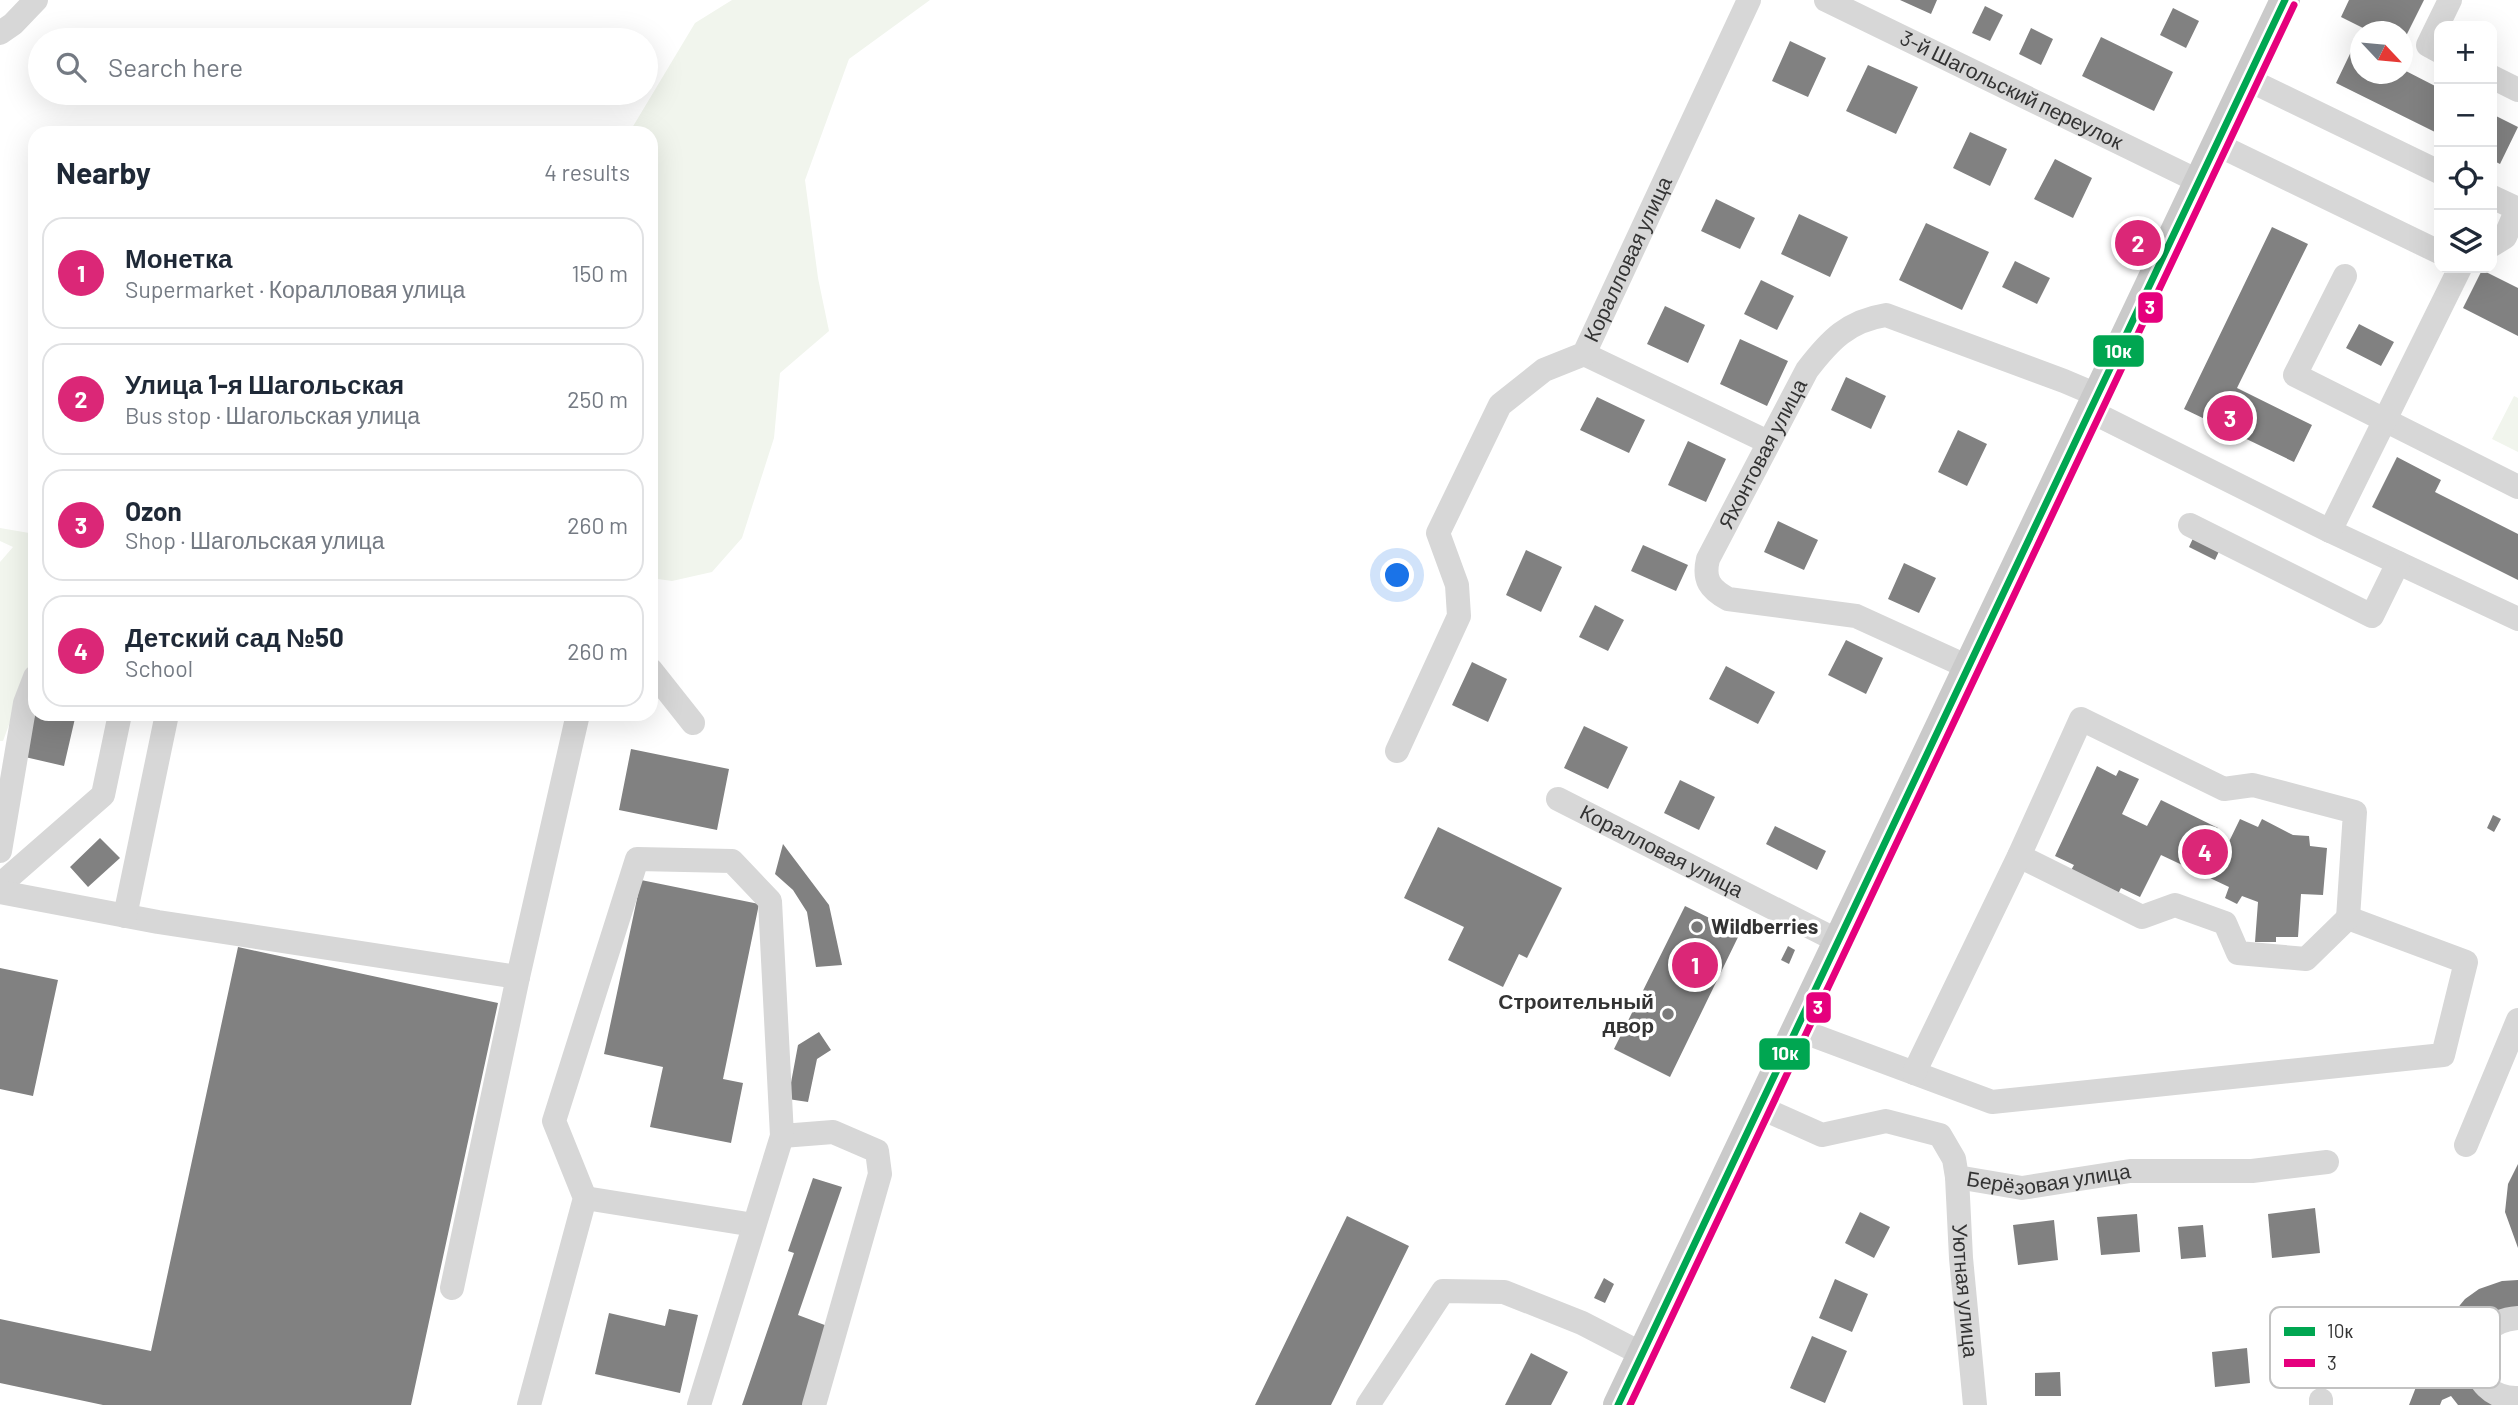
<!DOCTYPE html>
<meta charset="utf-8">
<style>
:root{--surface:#fff;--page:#f6f6f7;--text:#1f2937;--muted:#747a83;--line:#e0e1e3;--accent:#db2777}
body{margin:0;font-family:Barlow,sans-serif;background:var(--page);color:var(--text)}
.controls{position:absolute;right:21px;top:21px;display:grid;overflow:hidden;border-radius:14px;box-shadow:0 7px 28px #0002}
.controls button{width:63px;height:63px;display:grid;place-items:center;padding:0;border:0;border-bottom:2px solid var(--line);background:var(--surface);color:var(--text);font:35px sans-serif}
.compass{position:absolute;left:2350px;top:21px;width:63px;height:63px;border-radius:50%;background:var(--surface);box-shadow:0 7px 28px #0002;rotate:116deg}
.you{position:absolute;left:1398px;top:576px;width:24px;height:24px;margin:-18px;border:5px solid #fff;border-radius:50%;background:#1a73e8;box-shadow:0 0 0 10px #1a73e833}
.badge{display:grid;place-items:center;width:46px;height:46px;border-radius:50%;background:var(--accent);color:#fff;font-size:23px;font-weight:700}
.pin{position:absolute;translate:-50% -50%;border:4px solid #fff;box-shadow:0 2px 7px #0006}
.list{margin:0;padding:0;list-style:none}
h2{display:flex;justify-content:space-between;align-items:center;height:91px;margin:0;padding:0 28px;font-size:30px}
h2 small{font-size:23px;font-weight:400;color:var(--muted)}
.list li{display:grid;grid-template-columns:46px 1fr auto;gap:21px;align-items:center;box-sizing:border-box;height:112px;margin:0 14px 14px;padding:0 14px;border:2px solid var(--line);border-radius:21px}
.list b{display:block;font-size:26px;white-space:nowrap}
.list p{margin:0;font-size:23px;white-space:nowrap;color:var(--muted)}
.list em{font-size:23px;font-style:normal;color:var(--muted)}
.icon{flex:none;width:38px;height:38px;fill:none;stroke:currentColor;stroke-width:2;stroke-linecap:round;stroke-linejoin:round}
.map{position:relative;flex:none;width:2518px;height:1405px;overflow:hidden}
.search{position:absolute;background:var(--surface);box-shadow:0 7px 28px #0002;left:28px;top:28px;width:630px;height:77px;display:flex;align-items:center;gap:18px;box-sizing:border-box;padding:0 24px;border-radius:38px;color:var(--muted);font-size:26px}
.panel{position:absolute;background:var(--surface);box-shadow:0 7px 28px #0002;left:28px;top:126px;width:630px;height:595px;border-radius:21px}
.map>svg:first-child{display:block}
.green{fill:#f1f5ed}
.building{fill:#818181}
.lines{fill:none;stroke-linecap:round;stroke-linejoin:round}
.minor{stroke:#d7d7d7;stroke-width:24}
.major{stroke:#cacaca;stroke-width:30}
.bus-1-casing{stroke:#fff;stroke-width:12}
.bus-2-casing{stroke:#fff;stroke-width:12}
.bus-1{stroke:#00a651;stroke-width:7}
.bus-2{stroke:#e5007d;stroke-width:7}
.poi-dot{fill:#7a7a7a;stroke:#fff;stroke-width:2.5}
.labels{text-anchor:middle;stroke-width:7;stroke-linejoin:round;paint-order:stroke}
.street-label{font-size:21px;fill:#333;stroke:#fff}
.poi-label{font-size:21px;font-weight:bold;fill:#333;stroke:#fff;text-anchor:start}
.key{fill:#fff;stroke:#c2c2c2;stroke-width:2}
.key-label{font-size:19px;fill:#333}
.line-badge{stroke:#fff;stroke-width:2.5}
.badge-label{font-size:19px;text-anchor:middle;font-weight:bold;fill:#fff}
</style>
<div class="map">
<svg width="2518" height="1405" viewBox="0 0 2518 1405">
<rect width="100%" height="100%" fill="#fff"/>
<!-- green -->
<path class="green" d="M 732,0 L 930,0 L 849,59 L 805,180 L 818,278 L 829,331 L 780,373 L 774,438 L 742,538 L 712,572 L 672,581 L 651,578 L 651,133 L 629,133 L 695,23 Z
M 2514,396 L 2518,398 L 2518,452 L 2492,439 Z
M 0,528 L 35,534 L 35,654 L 3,741 L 0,741 L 0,562 L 13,547 L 0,541 Z"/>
<!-- building -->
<path class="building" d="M 1900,0 L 1937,0 L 1931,14 Z
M 2349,0 L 2424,0 L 2402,44 L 2402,32 L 2361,32 L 2363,28 L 2341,17 Z
M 1985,6 L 2003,15 L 1990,41 L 1972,33 Z
M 2173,8 L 2199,21 L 2186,48 L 2160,35 Z
M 2031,28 L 2053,39 L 2041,65 L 2019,54 Z
M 2360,33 L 2360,74 L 2402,74 L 2402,69 L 2439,88 L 2439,134 L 2336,83 Z
M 2101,37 L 2173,72 L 2154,111 L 2082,76 Z
M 1790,41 L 1826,58 L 1808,97 L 1772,81 Z
M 1868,65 L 1918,87 L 1896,134 L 1846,111 Z
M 2492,114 L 2518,127 L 2500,164 L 2492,160 Z
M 1970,132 L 2007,149 L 1990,186 L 1953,168 Z
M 2055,159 L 2092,178 L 2073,218 L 2034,199 Z
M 1716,199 L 1755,218 L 1740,249 L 1701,231 Z
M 1799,214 L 1848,237 L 1830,277 L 1781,254 Z
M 1926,223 L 1989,252 L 1962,310 L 1899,280 Z
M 2272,227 L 2308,244 L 2237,388 L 2312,425 L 2294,462 L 2184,409 Z
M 2015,261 L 2050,278 L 2037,304 L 2002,287 Z
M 2482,270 L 2518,288 L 2518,336 L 2463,308 Z
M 1761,280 L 1794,296 L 1777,330 L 1744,314 Z
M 1665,306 L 1705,325 L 1688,363 L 1647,344 Z
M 2359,324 L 2394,342 L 2381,366 L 2346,348 Z
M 1740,339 L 1788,361 L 1767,406 L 1720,384 Z
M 1846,377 L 1886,396 L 1871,429 L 1831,410 Z
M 1597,397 L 1645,420 L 1629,453 L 1580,430 Z
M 1958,430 L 1987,444 L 1967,486 L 1938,472 Z
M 1688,441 L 1726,459 L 1706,502 L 1668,485 Z
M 2397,457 L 2441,480 L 2435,492 L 2518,534 L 2518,580 L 2372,507 Z
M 1778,521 L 1818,540 L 1804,570 L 1764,552 Z
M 2195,534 L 2221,547 L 2215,560 L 2189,547 Z
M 1643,545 L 1688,565 L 1676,591 L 1631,571 Z
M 1526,550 L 1562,567 L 1541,612 L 1506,595 Z
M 1904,563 L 1936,578 L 1919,613 L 1888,599 Z
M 1595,605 L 1624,620 L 1608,651 L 1579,637 Z
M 1846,640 L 1883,658 L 1866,694 L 1828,675 Z
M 1472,662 L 1507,679 L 1488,722 L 1452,705 Z
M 1726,666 L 1775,692 L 1758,724 L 1709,699 Z
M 35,714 L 76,714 L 64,766 L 25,757 Z
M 1584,726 L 1628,747 L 1608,789 L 1564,768 Z
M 631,749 L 729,769 L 717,830 L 619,810 Z
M 2097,766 L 2116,776 L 2119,770 L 2139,779 L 2122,814 L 2147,826 L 2161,800 L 2218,828 L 2207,849 L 2222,856 L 2240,819 L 2258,827 L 2262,819 L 2293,835 L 2309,836 L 2310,846 L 2327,848 L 2323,895 L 2301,894 L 2298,937 L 2276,937 L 2276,942 L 2255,942 L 2258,902 L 2242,896 L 2237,904 L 2225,898 L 2229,887 L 2161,855 L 2140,897 L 2121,888 L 2117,896 L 2070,872 L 2074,865 L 2055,856 Z
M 1680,780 L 1715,797 L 1699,830 L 1664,813 Z
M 2493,815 L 2501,819 L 2494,832 L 2487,828 Z
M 1775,826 L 1826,851 L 1817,870 L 1766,844 Z
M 1438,827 L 1562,888 L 1527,958 L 1519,954 L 1503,987 L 1448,960 L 1464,927 L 1404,898 Z
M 100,838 L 120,858 L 88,887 L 70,867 Z
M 783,844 L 829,905 L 842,965 L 816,967 L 807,912 L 793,890 L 775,874 Z
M 641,880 L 759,904 L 723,1079 L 743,1083 L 731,1143 L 650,1127 L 663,1067 L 604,1054 Z
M 1685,906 L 1740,933 L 1670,1077 L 1614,1049 Z
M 1788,946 L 1795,950 L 1789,964 L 1781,960 Z
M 238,947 L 498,1003 L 411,1405 L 103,1405 L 0,1383 L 0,1319 L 151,1351 Z
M 0,968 L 58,980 L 33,1096 L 0,1089 Z
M 819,1032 L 831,1050 L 817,1059 L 808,1102 L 788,1099 L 798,1045 Z
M 2518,1164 L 2518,1248 L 2505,1212 L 2508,1184 Z
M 813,1178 L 842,1187 L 798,1315 L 830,1327 L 804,1405 L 742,1405 L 794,1253 L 788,1251 Z
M 2315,1208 L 2320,1253 L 2272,1258 L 2268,1214 Z
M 1860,1212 L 1890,1227 L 1874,1258 L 1845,1243 Z
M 2137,1214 L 2140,1252 L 2101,1255 L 2097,1217 Z
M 1347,1216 L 1409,1246 L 1331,1405 L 1255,1405 Z
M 2054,1220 L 2058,1260 L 2018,1265 L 2013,1225 Z
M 2203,1225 L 2206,1257 L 2181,1259 L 2178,1227 Z
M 1604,1278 L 1614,1284 L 1605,1303 L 1594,1298 Z
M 1835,1279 L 1868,1294 L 1852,1332 L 1819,1318 Z
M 2518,1280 L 2518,1308 L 2476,1328 L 2501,1405 L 2458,1405 L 2451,1396 L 2442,1400 L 2440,1405 L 2409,1405 L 2416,1387 L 2440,1360 L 2442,1337 L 2451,1316 L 2465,1299 L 2479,1289 L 2502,1281 Z
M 669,1309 L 698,1315 L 680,1393 L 595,1374 L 609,1313 L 665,1326 Z
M 1812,1336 L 1847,1351 L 1825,1403 L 1790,1388 Z
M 2247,1348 L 2250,1383 L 2215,1387 L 2212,1352 Z
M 1531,1353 L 1568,1372 L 1551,1405 L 1505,1405 Z
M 2060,1372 L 2061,1396 L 2035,1396 L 2035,1373 Z"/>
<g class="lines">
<!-- minor -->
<g class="minor">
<path id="s1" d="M 1826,0 L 2198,181"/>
<path d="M 0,33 L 13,24 L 36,0"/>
<path d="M 2439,51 L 2428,45 L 2450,0"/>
<path d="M 2492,77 L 2518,90"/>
<path d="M 2247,79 L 2439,172"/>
<path d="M 2216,144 L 2439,252"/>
<path d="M 2492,197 L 2518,209"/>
<path d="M 2492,245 L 2505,237 L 2517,209"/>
<path d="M 2345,276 L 2295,375 L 2518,487"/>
<path d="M 1584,354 L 1768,442"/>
<path d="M 2090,411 L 2330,531 L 2518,619"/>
<path d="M 2190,525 L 2372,616 L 2398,563"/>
<path d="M 2330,531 L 2460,268"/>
<path id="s2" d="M 1968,667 L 1856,616 L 1728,599 C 1710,589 1703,580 1708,559 L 1807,370 C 1830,340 1848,321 1886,315 L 2064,381 L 2097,395"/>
<path d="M 651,670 L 693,723"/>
<path id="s3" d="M 1397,751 L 1459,616 L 1457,585 L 1438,533 L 1500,405 L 1544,370 L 1584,354 L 1749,0"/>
<path id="s4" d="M 1558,799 L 1838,941"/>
<path d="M 0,851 L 25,703 L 35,677"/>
<path d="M 0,885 L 103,795 L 120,714"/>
<path d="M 0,892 L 158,922 L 518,977"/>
<path d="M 125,916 L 167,714"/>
<path d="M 1796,1029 L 1992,1102 L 2443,1055 L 2466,962 L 2348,918 L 2306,959 L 2238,953 L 2225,923 L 2175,905 L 2142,917 L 2019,856"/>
<path d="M 1914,1073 L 2019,856 L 2081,719 L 2224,789 L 2253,785 L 2355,812 L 2348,918"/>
<path id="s5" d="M 1759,1107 L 1822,1135 L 1886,1121 L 1940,1135 L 1954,1159 L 1957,1177 L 2022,1188 L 2130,1171 L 2252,1171 L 2327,1162"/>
<path d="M 782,1136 L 833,1132 L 877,1151 L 880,1174 L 814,1405"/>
<path d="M 2466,1145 L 2518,1020"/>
<path id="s6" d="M 1957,1177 L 1961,1258 L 1975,1405"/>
<path d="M 585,1198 L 754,1225"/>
<path d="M 452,1288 L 518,977 L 578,714"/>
<path d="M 2518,1318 C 2458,1322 2464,1400 2518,1398"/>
<path d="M 529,1405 L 585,1198 L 554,1121 L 637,859 L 732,861 L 770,901 L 782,1136 L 699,1405"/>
<path d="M 1368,1405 L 1443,1291 L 1504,1292 L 1582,1323 L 1642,1354"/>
<path d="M 2321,1405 L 2321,1400"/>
</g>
<!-- major -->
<path class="major" d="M 1618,1405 L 2285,0"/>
<defs>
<path id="bus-1" d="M 1618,1405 L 2285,0"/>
<path id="bus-2" d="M 1630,1405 L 2294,5"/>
</defs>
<!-- bus-1 casing -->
<use href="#bus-1" class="bus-1-casing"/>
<!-- bus-2 casing -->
<use href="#bus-2" class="bus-2-casing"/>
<!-- bus-1 -->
<use href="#bus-1" class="bus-1"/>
<!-- bus-2 -->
<use href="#bus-2" class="bus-2"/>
</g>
<!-- markers -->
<g class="poi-dot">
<circle cx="1697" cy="927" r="7"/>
<circle cx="1668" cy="1014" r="7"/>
</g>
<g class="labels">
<!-- street labels -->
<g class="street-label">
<text dy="7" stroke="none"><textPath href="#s1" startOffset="206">3-й Шагольский переулок</textPath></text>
<text dy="7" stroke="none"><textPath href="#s3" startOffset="581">Коралловая улица</textPath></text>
<text dy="7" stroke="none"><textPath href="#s2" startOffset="420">Яхонтовая улица</textPath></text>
<text dy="7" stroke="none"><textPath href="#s4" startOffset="116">Коралловая улица</textPath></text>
<text dy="7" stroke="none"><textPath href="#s5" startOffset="329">Берёзовая улица</textPath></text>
<text dy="7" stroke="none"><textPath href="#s6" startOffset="114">Уютная улица</textPath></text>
</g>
<!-- poi labels -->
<g class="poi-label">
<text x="1711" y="934">Wildberries</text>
<text x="1654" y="1009" text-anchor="end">Строительный<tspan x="1654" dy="24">двор</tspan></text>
</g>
</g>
<!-- legend -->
<rect x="2270" y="1307" width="230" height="81" rx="10" class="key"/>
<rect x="2284" y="1327" width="31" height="9" fill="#00a651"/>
<rect x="2284" y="1359" width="31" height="8" fill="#e5007d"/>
<g class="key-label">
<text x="2327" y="1338">10к</text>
<text x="2327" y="1370">3</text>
</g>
<g class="line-badge">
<rect x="2137" y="291" width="27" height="33" rx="7" fill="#e5007d"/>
<rect x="2092" y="334" width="53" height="34" rx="7" fill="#00a651"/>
<rect x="1805" y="991" width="27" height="33" rx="7" fill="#e5007d"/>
<rect x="1758" y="1037" width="53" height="34" rx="7" fill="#00a651"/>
</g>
<g class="badge-label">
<text x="2150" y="314">3</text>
<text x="2118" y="358">10к</text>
<text x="1818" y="1014">3</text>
<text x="1785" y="1060">10к</text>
</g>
</svg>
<div class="controls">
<button>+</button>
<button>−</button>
<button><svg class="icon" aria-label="locate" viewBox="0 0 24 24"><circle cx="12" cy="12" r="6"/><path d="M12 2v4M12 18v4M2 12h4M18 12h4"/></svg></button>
<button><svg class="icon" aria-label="layers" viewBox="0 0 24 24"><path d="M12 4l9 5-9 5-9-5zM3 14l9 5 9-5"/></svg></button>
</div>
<svg class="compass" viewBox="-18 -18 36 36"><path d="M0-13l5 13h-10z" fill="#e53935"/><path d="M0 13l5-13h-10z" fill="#747a83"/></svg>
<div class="you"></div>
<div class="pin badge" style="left:1695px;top:965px">1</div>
<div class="pin badge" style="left:2138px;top:243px">2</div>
<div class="pin badge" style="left:2230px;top:418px">3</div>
<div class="pin badge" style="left:2205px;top:852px">4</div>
<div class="search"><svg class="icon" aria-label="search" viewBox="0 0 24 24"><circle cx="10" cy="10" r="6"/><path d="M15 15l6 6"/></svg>Search here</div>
<section class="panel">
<h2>Nearby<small>4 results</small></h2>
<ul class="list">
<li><span class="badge">1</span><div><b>Монетка</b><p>Supermarket · Коралловая улица</p></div><em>150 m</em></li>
<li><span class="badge">2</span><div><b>Улица 1-я Шагольская</b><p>Bus stop · Шагольская улица</p></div><em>250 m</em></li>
<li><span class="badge">3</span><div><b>Ozon</b><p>Shop · Шагольская улица</p></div><em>260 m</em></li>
<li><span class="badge">4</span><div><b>Детский сад №50</b><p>School</p></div><em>260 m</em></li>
</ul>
</section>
</div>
